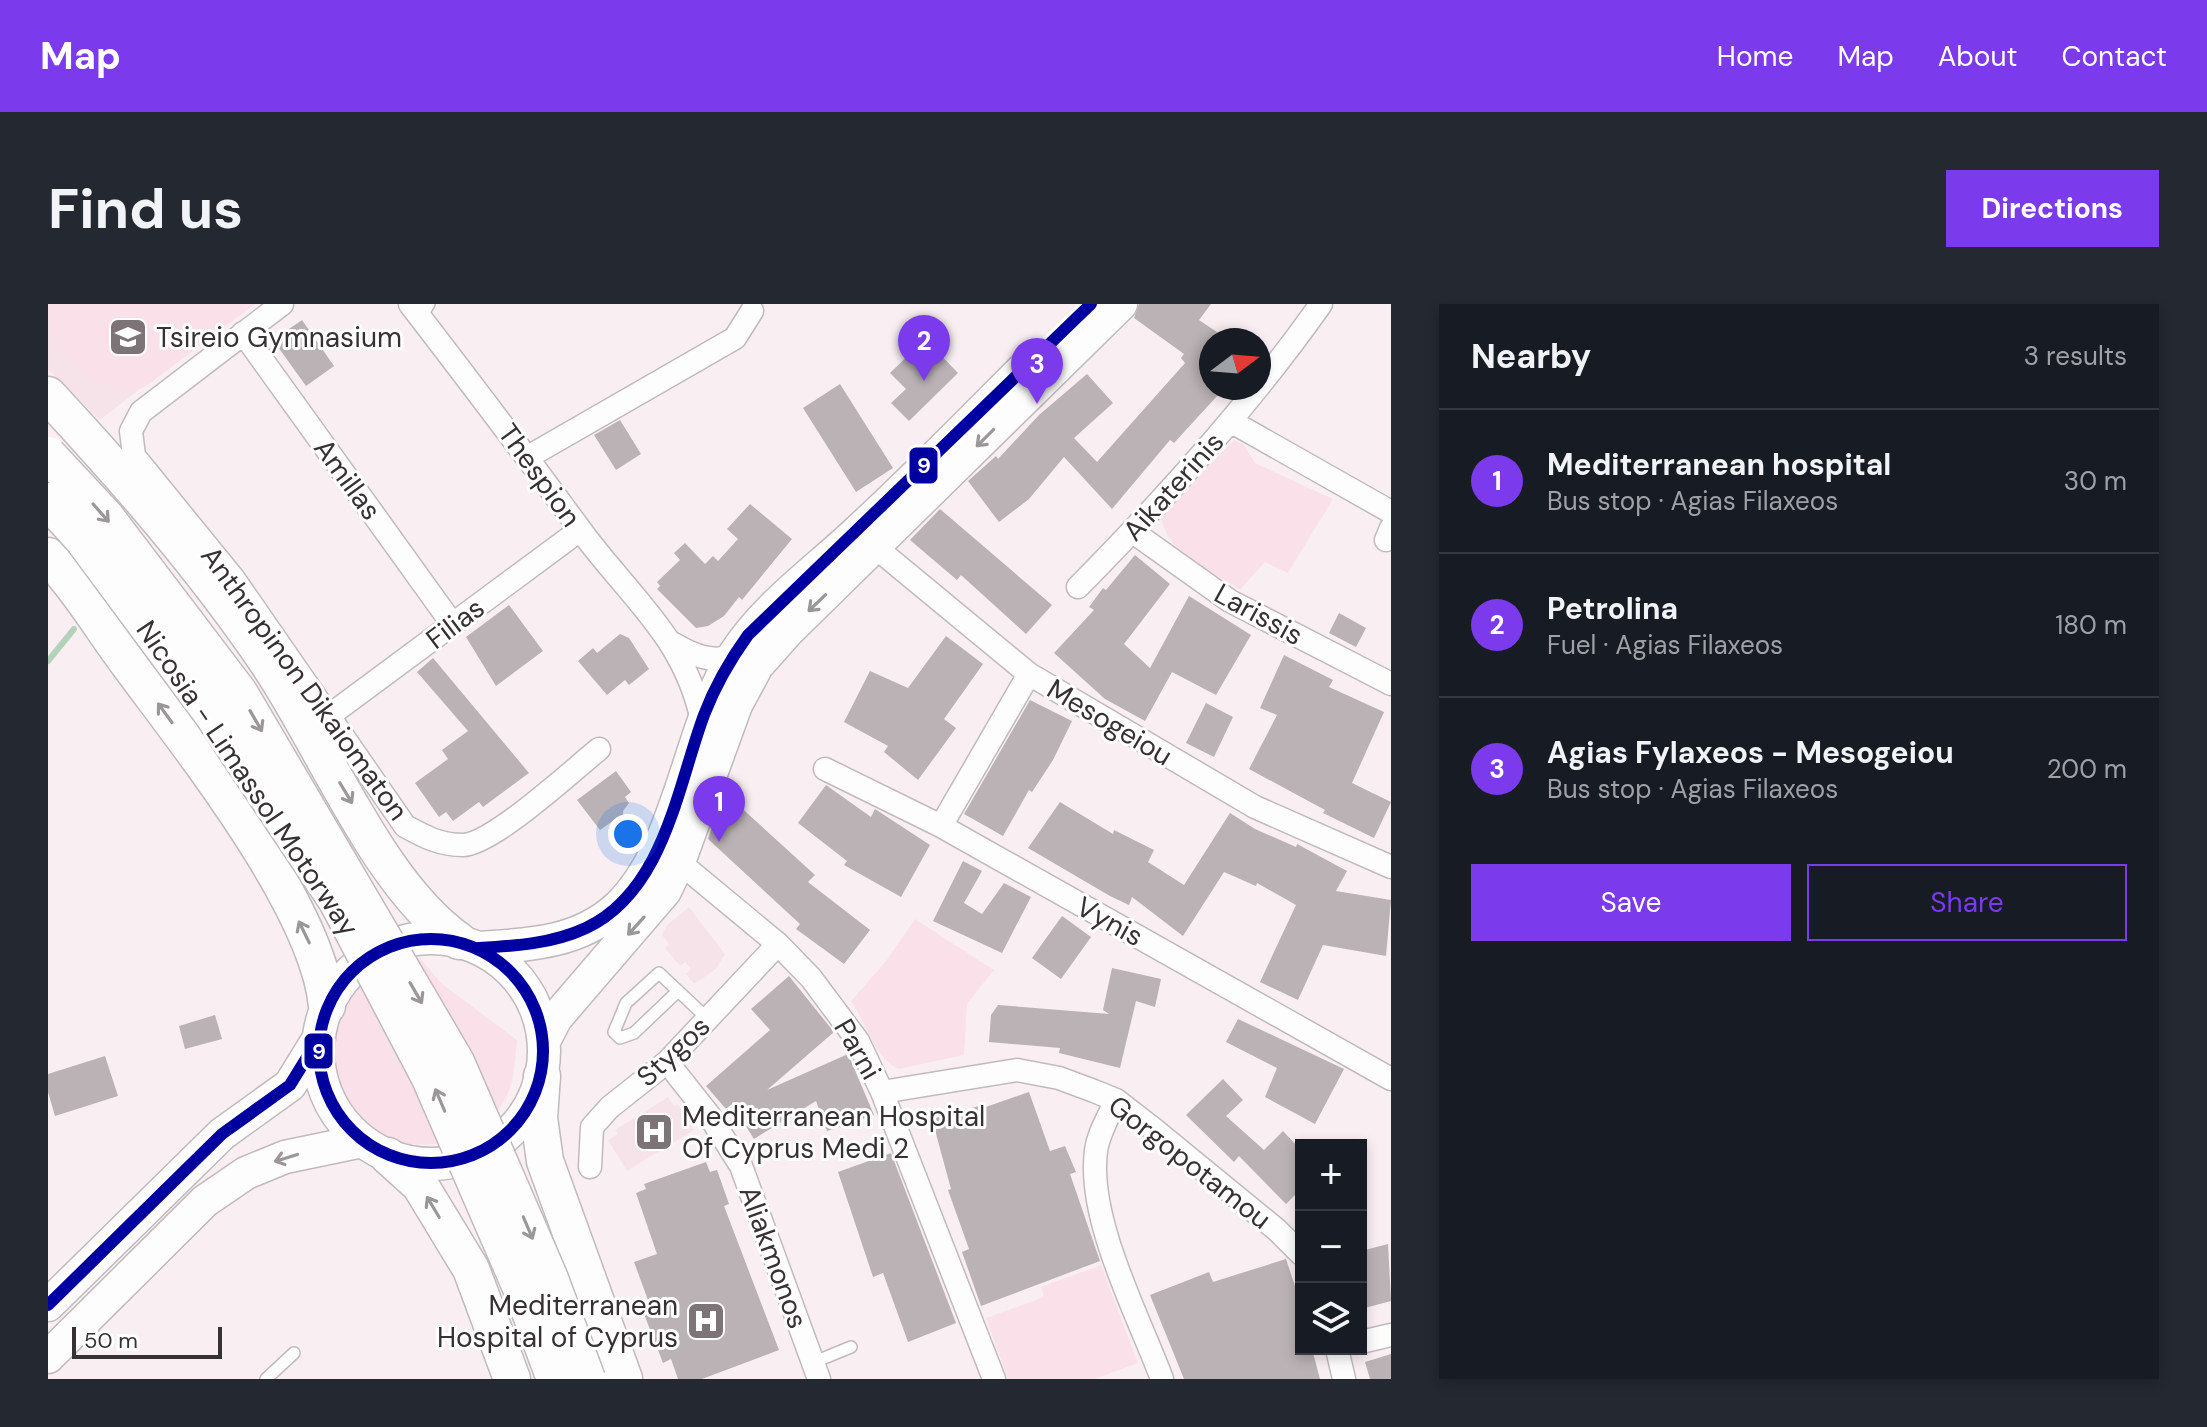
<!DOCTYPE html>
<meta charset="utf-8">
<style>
:root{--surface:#171b24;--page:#242831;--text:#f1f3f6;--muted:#9ea1a6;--line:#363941;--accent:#7c3aed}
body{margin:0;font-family:"DM Sans",sans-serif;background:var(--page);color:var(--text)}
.controls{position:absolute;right:24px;bottom:24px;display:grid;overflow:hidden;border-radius:0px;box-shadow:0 4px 12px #0003}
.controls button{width:72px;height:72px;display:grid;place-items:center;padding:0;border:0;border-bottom:2px solid var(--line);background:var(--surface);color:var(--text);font:40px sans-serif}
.compass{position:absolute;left:1151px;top:24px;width:72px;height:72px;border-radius:50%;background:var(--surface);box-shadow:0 4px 12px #0003;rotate:74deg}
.scale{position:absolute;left:24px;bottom:20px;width:150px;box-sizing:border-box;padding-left:8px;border:4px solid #383134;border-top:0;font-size:22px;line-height:28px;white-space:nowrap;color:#383134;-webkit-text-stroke:6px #fff;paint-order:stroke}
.you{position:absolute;left:580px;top:530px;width:28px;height:28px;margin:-20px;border:6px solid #fff;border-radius:50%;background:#1a73e8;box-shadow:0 0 0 12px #1a73e833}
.badge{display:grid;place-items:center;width:52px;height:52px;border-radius:50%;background:var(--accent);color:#fff;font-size:26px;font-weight:700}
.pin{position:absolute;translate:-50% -66px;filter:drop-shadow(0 2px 4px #0008)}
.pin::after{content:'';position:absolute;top:42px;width:28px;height:24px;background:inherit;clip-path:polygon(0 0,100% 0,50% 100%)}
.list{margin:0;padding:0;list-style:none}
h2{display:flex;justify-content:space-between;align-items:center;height:104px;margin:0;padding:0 32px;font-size:34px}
h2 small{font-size:26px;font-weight:400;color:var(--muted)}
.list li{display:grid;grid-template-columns:52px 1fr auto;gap:24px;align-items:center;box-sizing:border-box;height:144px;padding:0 32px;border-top:2px solid var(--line)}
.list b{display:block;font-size:30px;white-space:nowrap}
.list p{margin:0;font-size:26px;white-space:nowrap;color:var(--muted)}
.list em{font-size:26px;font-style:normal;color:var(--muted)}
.actions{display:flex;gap:16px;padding:24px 32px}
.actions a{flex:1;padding:18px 0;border:2px solid var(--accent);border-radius:0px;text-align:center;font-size:28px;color:var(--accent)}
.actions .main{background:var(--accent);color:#fff}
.icon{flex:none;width:44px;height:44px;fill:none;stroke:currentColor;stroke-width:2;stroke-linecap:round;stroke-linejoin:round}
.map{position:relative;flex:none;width:1343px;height:1075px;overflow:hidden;border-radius:0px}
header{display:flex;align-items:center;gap:48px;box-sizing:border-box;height:112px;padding:0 40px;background:var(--accent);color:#fff}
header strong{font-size:38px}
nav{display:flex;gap:44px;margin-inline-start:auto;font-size:28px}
.intro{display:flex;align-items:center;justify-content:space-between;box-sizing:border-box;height:192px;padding:0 48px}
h1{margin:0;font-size:56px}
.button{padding:20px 36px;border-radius:0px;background:var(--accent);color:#fff;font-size:28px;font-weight:700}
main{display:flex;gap:48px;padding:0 48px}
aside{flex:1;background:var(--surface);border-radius:0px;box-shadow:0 4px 12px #0003}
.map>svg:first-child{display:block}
.built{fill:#f6e3ea}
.green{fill:#fae1e9}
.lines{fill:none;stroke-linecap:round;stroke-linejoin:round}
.stream{stroke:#b4d2b9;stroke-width:6}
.building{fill:#bab2b5}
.service-casing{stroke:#c1babc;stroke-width:14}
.minor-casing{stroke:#c1babc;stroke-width:25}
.secondary-casing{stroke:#c1babc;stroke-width:35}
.trunk-casing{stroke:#c1babc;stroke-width:39}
.service{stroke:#fefdfd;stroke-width:11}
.minor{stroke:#fefdfd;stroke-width:22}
.secondary{stroke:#fefdfd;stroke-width:32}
.trunk{stroke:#fefdfd;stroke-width:36}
.trunk-bridge-casing{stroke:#c1babc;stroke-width:39;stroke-linecap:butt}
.trunk-bridge{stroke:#fefdfd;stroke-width:36}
.bus-1-casing{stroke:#fff;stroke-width:18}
.bus-1{stroke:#0000a0;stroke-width:12}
.oneway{stroke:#9b9798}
.labels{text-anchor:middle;stroke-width:6;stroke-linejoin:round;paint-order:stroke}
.poi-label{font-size:28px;fill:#383134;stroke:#fff;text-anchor:start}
.street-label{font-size:28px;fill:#383134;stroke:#fff}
.line-badge{stroke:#fff;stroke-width:3}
.badge-label{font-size:22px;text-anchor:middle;font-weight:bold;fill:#fff}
</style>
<header>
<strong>Map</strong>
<nav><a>Home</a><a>Map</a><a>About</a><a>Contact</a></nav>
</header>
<div class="intro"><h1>Find us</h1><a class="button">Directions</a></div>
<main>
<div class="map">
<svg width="1343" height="1075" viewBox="0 0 1343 1075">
<rect width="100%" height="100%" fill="#f9eff2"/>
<!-- built -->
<path class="built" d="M 0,0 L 201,0 L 52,116 L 0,65 Z
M 641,603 L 677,650 L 668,665 L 646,680 L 638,670 L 643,665 L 637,658 L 632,662 L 617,644 L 621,640 L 614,631 L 619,621 Z
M 620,793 L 626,802 L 630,800 L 646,826 L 579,867 L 560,836 L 570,830 L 567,826 Z"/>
<!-- green -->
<path class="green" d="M 1,0 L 207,0 L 97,83 L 71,87 L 34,74 L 7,41 L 0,14 Z
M 1186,136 L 1196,141 L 1207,159 L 1285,195 L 1240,269 L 1217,258 L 1192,286 C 1164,266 1116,249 1113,211 Z
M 867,615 L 946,666 L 919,700 L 916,751 L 851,765 C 828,756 818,719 803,697 L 838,657 Z
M 357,652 L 372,654 L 393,679 L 469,736 C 467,751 467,770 462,784 C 453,807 439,820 417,831 C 318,878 231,745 312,671 C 322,662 343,658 357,652 Z
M 1053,961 L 1090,1059 L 1047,1075 L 960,1075 L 938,1014 L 996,993 L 993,983 Z"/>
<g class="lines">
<!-- stream -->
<path class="stream" d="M 0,357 L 26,325"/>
</g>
<!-- building -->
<path class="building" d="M 1091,0 L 1163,0 L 1151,16 L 1181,36 L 1163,36 L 1163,85 L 1170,91 L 1126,139 L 1122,136 L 1064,205 L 1016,153 L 981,195 L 951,218 L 920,177 L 948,152 L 950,155 L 991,111 L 1039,70 L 1065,99 L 1026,134 L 1049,158 L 1137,59 L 1133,54 L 1136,50 L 1086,14 Z
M 254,16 L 286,62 L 258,82 L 225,36 Z
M 877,35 L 910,69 L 861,117 L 843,99 L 858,85 L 842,69 Z
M 792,80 L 845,164 L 808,188 L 755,104 Z
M 572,116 L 593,150 L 568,166 L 546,131 Z
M 702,200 L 744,235 L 694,296 L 691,293 L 676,312 L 660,322 L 648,324 L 609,285 L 612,282 L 609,278 L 632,256 L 626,249 L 637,239 L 657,260 L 665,252 L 670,257 L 690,235 L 679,225 Z
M 892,205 L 1004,301 L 978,330 L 913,271 L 909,276 L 862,236 Z
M 1087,251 L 1122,280 L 1076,340 L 1102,364 L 1141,292 L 1203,331 L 1168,391 L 1124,368 L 1097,417 L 1057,395 L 1006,349 L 1046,306 L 1041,303 L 1055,284 L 1058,286 Z
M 461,301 L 495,347 L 448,382 L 418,333 Z
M 1291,309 L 1318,324 L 1308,343 L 1281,329 Z
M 572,330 L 581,334 L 601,365 L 581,381 L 577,376 L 559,391 L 530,357 L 545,344 L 549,349 Z
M 898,332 L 935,360 L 896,415 L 908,424 L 870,476 L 836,448 L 840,442 L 796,418 L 822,367 L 860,384 Z
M 1236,351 L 1285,376 L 1281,383 L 1336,408 L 1304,479 L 1343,498 L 1326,534 L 1275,509 L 1277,506 L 1201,465 L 1229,411 L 1212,404 Z
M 385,354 L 481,469 L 435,503 L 431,498 L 405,517 L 398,508 L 391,513 L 367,479 L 400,455 L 394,446 L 420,427 L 369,368 Z
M 982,396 L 1024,417 L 1005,456 L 984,488 L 981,486 L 955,532 L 916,510 Z
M 1158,399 L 1185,413 L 1166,453 L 1138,439 Z
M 568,467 L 583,488 L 577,493 L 581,499 L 575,507 L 576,518 L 565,517 L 552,526 L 529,496 Z
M 778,481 L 823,513 L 827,505 L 882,541 L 853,593 L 796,561 L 799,557 L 750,519 Z
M 687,498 L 767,571 L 760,578 L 822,626 L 796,660 L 748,625 L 752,620 L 660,535 L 663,526 Z
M 1012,498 L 1065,530 L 1066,526 L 1106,546 L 1100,558 L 1136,581 L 1182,509 L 1207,525 L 1248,543 L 1249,540 L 1299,567 L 1288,587 L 1343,596 L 1338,652 L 1275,641 L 1250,696 L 1212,678 L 1248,601 L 1209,579 L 1208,582 L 1176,568 L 1135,632 L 1084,593 L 1081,601 L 1062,592 L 980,544 Z
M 915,557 L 934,567 L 916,599 L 934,610 L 956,579 L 983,593 L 954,649 L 885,617 Z
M 1014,612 L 1043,633 L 1013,675 L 984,654 Z
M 1064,664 L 1113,675 L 1107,703 L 1088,697 L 1072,764 L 1011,749 L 1012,744 L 941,738 L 943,711 L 950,701 L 1061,710 L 1055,706 Z
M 741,672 L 786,728 L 719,786 L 800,750 L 826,811 L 779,827 L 768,797 L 706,835 L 684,800 L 678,805 L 658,782 L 722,726 L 703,705 Z
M 167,711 L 174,735 L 137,745 L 131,722 Z
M 1190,715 L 1296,765 L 1267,820 L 1217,793 L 1229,764 L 1178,738 Z
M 57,752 L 70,792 L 7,812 L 0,788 L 0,770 Z
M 1175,775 L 1195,796 L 1178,812 L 1216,846 L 1235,827 L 1253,846 L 1253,885 L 1238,900 L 1191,852 L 1186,858 L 1138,811 Z
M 981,788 L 1002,847 L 1017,842 L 1028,868 L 1022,870 L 1052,957 L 933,1002 L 914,948 L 921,945 L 900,886 L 903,885 L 884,815 L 931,802 L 932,805 Z
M 843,849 L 908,1019 L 860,1038 L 835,969 L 825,973 L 790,868 Z
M 658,858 L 662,868 L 669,866 L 681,900 L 676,902 L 731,1046 L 654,1075 L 630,1075 L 623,1055 L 615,1059 L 596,1010 L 604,1007 L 586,958 L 609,950 L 588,889 L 598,885 L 596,880 Z
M 1340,940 L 1343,997 L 1313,1005 L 1313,947 Z
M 1238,955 L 1253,1000 L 1253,1045 L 1264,1045 L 1272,1075 L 1136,1075 L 1102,991 L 1161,968 L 1165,978 Z
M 1343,1050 L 1343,1075 L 1322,1075 L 1317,1058 Z"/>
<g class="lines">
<defs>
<path id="service" d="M 372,14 L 381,0
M 629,688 L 586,729 L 572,734 L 566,728 L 578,699 L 611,669 L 660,715
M 764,1059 L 803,1043
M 218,1075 L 246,1049"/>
<path id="minor" d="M 234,0 L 93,108 L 83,127 L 86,152 L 186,275 L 357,522 C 377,533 392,541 415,541 C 445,540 524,467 551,445
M 362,0 C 419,74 476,149 531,224 C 580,292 636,331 654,417
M 195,29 L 405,321
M 1184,118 L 1343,208
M 480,153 L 687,34 L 704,7
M 1085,228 L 1182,297 L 1343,380
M 815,233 L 981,370 L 1207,503 L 1343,563
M 1338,236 L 1343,224
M 1030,283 C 1118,194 1201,102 1273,0
M 626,340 C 644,351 667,361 687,350
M 282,411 L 532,226
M 777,465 L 893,522 L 1343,775
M 893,522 L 981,370
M 631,558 L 730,640 L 763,674 L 810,737 L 834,788 L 946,1075
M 619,758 L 661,811 L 693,862 L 771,1075
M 834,788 L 969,766 L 1011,774 L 1046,787 L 1068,796 L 1108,827 L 1229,926 L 1253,950
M 1068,796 C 1061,812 1050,830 1048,847 C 1039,915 1090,1011 1114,1075
M 542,863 L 544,823 L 562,803 L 619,758 L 730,640
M 1313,1038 L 1343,1031
M 1289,1045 L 1296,1075"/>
<path id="secondary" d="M270 747a113 113 0 1 1 226 0a113 113 0 1 1-226 0Z
M 430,644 C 481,641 532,639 571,602 C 633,541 640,424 686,351 C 717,302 769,266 810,227 C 871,171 929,111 987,53
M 496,737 L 508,714 L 617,587 L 631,558 L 688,401 L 709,362 L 740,327 L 1073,0
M 0,1001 L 174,830 L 242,781 L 271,734
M 0,1053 L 157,897 L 198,869 L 237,853 L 314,837"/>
<path id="trunk" d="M 0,91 C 78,175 155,263 220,359 C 277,443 329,579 411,637
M 0,252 C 30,284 54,324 80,359 C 141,442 270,602 279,702
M 494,772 L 491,814 L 497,857 L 576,1075
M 340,852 L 372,881 L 423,965 L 464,1075"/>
</defs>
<!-- service casing -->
<use href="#service" class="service-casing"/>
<!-- minor casing -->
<use href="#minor" class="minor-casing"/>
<!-- secondary casing -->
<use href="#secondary" class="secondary-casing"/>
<!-- trunk casing -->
<use href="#trunk" class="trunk-casing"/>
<!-- service -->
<use href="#service" class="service"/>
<!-- minor -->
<use href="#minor" class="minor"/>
<!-- secondary -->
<use href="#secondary" class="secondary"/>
<!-- trunk -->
<use href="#trunk" class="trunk"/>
<defs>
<path id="trunk-bridge" d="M 0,151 L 57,212 L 192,390 L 408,758 L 502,975 L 539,1075
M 0,197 L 34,234 L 165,411 L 289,597 L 382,774 L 474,986 L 507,1075"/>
</defs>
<!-- trunk-bridge casing -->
<use href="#trunk-bridge" class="trunk-bridge-casing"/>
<!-- trunk-bridge -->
<use href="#trunk-bridge" class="trunk-bridge"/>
<defs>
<path id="bus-1" d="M271 747a112 112 0 1 1 224 0a112 112 0 1 1-224 0Z
M 430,644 C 466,642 504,640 538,624 C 616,587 629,484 656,411 C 667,382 682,356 700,331 L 1043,0
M 0,1001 L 174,830 L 242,781 L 271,734"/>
</defs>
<!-- bus-1 casing -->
<use href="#bus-1" class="bus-1-casing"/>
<!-- bus-1 -->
<use href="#bus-1" class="bus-1"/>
</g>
<!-- one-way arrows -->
<defs><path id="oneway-shaft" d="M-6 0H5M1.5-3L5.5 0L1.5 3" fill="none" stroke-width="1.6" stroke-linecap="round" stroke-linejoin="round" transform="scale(2)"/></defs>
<g class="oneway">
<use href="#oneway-shaft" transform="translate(937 134) rotate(135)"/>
<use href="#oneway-shaft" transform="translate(53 209) rotate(49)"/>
<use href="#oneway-shaft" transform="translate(769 299) rotate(136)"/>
<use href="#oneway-shaft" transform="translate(117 409) rotate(-126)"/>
<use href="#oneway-shaft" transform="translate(208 417) rotate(60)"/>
<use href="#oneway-shaft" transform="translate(298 489) rotate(59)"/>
<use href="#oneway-shaft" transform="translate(588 622) rotate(132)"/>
<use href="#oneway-shaft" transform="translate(256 628) rotate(-116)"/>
<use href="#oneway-shaft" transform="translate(368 689) rotate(60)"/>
<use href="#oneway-shaft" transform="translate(392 796) rotate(-113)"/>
<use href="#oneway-shaft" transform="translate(238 854) rotate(163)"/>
<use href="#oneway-shaft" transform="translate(385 903) rotate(-121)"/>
<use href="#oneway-shaft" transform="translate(480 924) rotate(67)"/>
</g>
<!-- icons -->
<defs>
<symbol id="school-square" viewBox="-11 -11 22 22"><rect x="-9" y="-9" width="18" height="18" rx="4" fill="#7c7476" stroke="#fff"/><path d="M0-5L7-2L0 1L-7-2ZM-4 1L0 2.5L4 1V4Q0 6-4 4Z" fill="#fff"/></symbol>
<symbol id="hospital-square" viewBox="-11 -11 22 22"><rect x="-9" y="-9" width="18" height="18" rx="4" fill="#7c7476" stroke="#fff"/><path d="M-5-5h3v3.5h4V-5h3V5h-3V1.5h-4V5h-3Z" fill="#fff"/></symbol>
</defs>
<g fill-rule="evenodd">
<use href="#school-square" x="58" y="11" width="44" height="44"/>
<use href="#hospital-square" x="584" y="806" width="44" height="44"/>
<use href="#hospital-square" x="636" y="995" width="44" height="44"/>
</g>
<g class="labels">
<!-- poi labels -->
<g class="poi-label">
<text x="108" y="43">Tsireio Gymnasium</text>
<text x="634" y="822">Mediterranean Hospital<tspan x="634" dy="32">Of Cyprus Medi 2</tspan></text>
<text x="630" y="1011" text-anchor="end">Mediterranean<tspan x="630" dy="32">Hospital of Cyprus</tspan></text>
</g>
<!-- street labels -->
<g class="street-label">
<text transform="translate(492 171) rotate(54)" y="10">Thespion</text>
<text transform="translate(300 175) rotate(54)" y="10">Amillas</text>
<text transform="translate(1125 182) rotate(-48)" y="10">Aikaterinis</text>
<text transform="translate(1211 310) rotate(29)" y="10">Larissis</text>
<text transform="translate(407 319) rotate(-37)" y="10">Filias</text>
<text transform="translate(257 379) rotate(54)" y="10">Anthropinon Dikaiomaton</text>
<text transform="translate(1062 418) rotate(31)" y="10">Mesogeiou</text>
<text transform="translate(200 474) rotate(56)" y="10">Nicosia - Limassol Motorway</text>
<text transform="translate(1062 617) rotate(29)" y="10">Vynis</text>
<text transform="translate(810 745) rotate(60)" y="10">Parni</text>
<text transform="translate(625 747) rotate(-43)" y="10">Stygos</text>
<text transform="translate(1142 858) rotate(38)" y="10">Gorgopotamou</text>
<text transform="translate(726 953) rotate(70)" y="10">Aliakmonos</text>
</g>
</g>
<g class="line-badge">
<rect x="860" y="142" width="31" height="39" rx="8" fill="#0000a0"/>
<rect x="255" y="728" width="31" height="38" rx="8" fill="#0000a0"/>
</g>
<g class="badge-label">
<text x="876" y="169">9</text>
<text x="271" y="755">9</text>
</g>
</svg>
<div class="controls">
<button>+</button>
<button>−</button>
<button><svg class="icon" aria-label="layers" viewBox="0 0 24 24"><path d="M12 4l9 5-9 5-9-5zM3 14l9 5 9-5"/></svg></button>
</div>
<svg class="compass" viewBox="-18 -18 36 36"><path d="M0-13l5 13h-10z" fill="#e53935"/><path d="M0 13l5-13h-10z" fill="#9ea1a6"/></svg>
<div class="scale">50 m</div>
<div class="you"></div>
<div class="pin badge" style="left:671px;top:538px">1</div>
<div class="pin badge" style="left:876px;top:77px">2</div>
<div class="pin badge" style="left:989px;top:100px">3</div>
</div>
<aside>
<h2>Nearby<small>3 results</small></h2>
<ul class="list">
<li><span class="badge">1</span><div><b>Mediterranean hospital</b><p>Bus stop · Agias Filaxeos</p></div><em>30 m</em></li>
<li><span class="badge">2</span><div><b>Petrolina</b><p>Fuel · Agias Filaxeos</p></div><em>180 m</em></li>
<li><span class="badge">3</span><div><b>Agias Fylaxeos - Mesogeiou</b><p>Bus stop · Agias Filaxeos</p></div><em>200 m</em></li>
</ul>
<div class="actions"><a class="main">Save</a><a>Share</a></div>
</aside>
</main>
